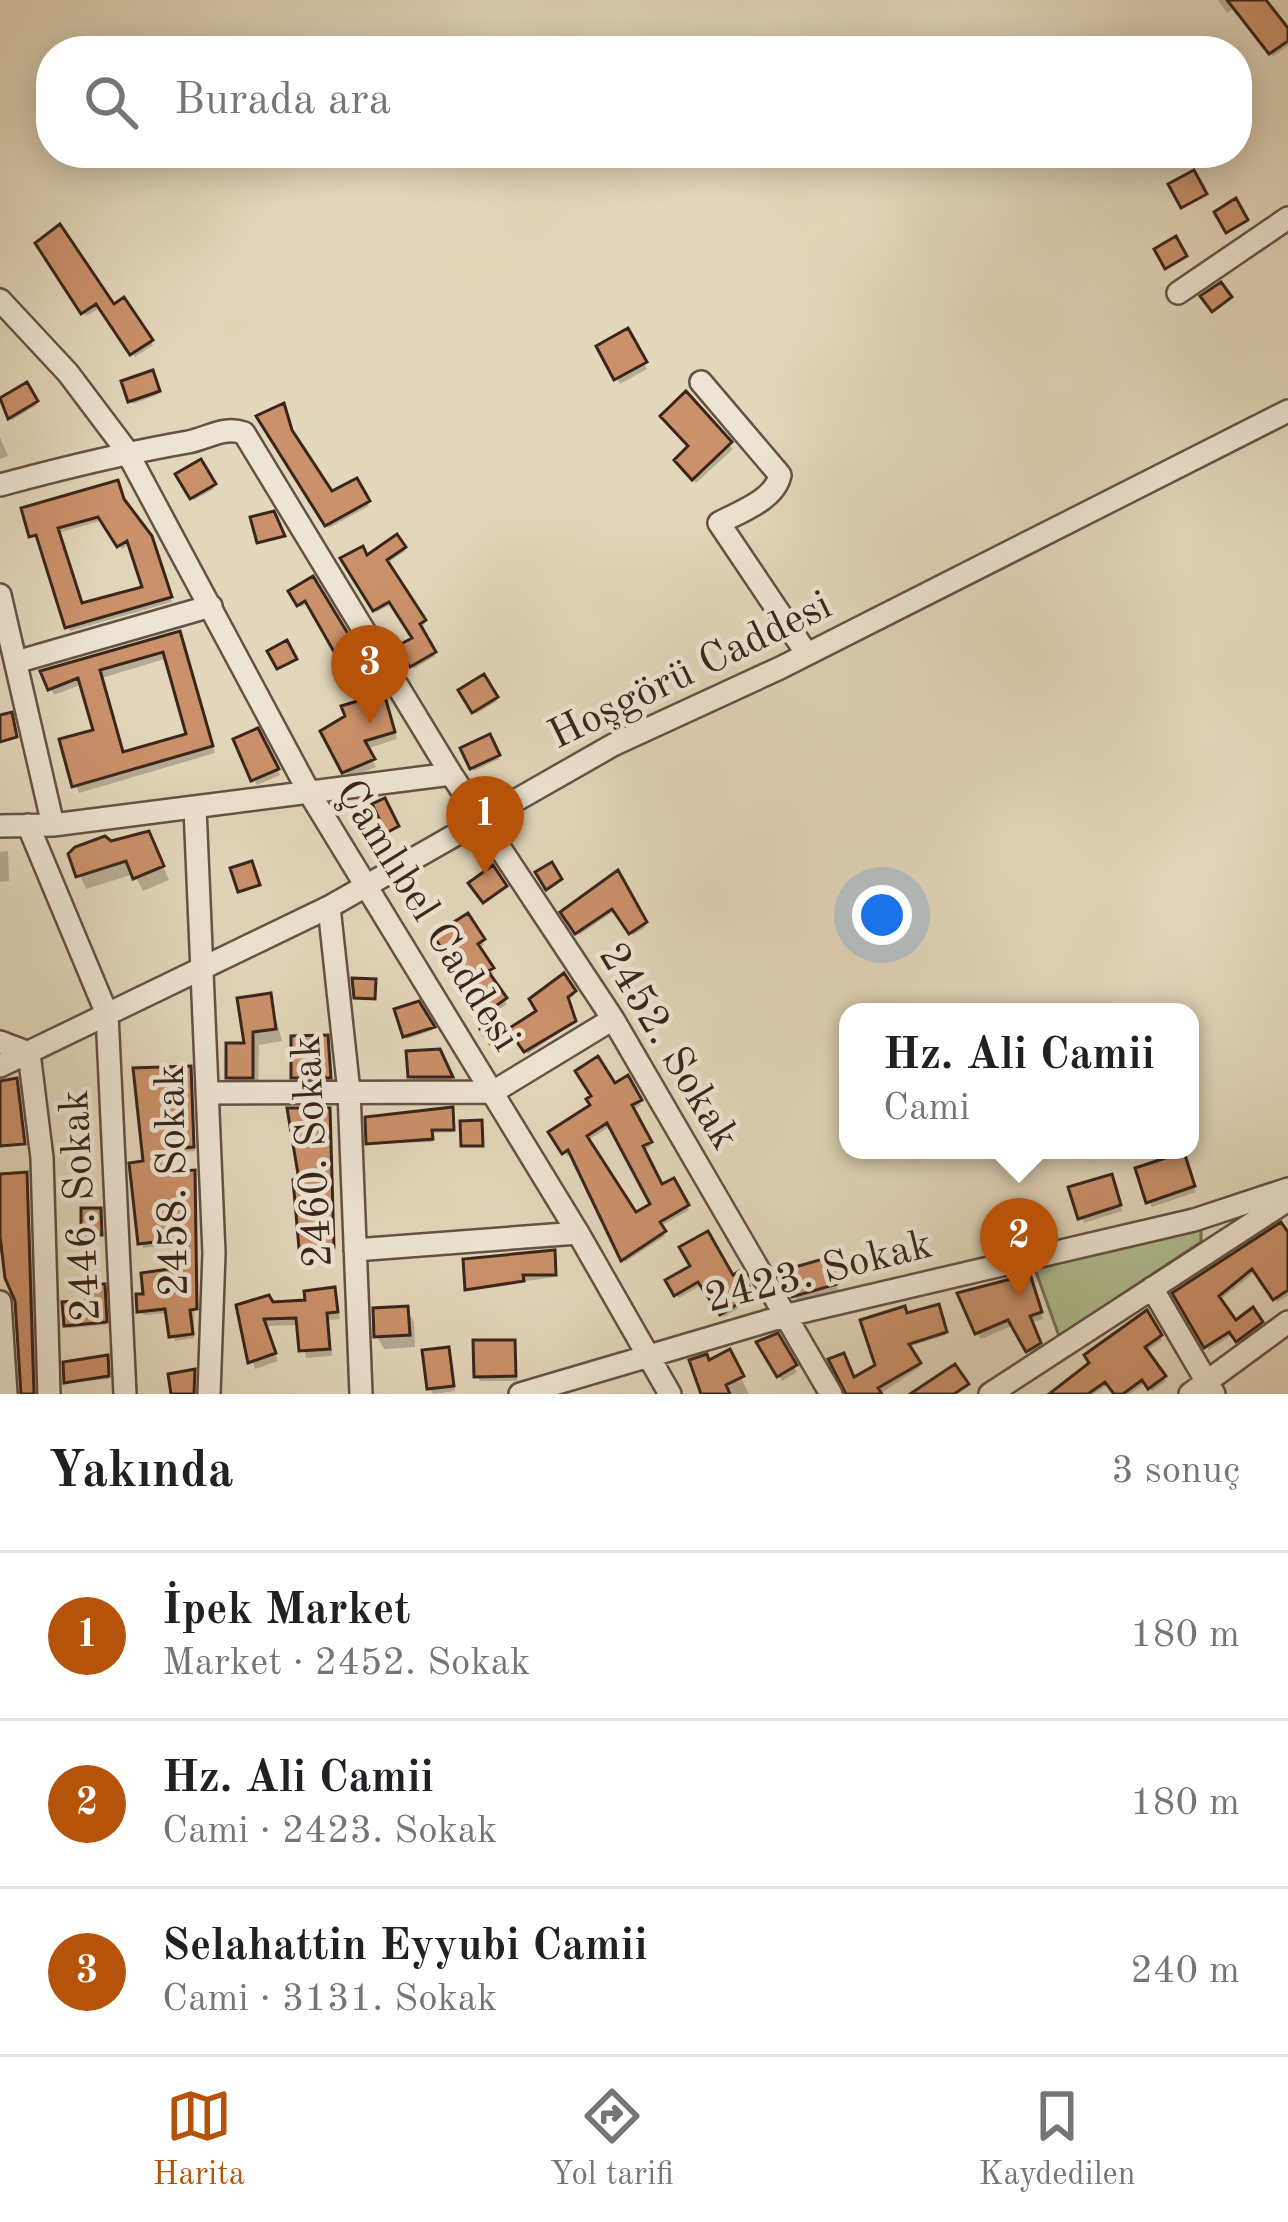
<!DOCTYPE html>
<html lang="tr">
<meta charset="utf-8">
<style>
:root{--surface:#fff;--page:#f2f2f2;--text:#202124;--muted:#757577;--line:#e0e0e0;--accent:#b45309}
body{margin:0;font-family:"Old Standard TT",serif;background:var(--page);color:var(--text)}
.you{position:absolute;left:882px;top:915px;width:42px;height:42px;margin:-30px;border:9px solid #fff;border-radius:50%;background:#1a73e8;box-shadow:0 0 0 18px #1a73e833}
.badge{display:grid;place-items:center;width:78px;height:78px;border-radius:50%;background:var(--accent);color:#fff;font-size:39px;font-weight:700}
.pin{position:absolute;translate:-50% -99px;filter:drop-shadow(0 3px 6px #0008)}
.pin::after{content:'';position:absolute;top:63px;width:42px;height:36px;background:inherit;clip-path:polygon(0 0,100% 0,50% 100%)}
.popup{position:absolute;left:839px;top:1003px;width:360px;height:156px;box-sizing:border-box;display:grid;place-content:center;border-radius:24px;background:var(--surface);filter:drop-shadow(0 3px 9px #0005);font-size:39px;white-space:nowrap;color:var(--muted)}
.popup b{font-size:45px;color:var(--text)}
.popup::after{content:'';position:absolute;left:50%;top:100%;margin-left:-24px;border:24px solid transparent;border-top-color:var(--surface)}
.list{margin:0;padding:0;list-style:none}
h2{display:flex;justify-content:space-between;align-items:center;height:156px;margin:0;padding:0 48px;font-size:51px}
h2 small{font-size:39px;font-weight:400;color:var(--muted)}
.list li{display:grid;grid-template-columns:78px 1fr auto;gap:36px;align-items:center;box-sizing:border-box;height:168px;padding:0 48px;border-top:3px solid var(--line)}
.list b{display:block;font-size:45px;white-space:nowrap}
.list p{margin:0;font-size:39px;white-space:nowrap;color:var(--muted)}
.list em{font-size:39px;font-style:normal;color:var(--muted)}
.icon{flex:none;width:66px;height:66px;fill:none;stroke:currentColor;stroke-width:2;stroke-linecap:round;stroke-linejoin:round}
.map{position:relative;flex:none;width:1288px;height:1394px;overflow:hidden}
.search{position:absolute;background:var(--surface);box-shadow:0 6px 30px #0003;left:36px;right:36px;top:36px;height:132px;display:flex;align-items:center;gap:30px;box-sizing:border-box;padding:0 42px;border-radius:48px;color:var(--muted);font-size:45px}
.sheet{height:660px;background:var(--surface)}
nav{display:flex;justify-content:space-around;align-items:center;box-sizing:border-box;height:168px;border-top:3px solid var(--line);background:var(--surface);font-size:33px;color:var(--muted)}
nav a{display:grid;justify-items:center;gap:6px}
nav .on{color:var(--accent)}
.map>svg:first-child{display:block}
.green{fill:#b1bf92;stroke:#767257;stroke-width:3}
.shadow{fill:#0003;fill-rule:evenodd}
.building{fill:#cb916b;stroke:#3a251c;stroke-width:3;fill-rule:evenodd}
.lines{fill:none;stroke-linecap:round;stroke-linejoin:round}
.minor-casing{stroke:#645244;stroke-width:26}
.minor{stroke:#ede5d3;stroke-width:21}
.labels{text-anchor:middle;stroke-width:9;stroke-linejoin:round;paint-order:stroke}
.street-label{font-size:42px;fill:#3a251c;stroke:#ede5d3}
</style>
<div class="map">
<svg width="1288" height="1394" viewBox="0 0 1288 1394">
<rect width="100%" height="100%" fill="#e3d7bb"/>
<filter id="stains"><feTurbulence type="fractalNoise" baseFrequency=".00167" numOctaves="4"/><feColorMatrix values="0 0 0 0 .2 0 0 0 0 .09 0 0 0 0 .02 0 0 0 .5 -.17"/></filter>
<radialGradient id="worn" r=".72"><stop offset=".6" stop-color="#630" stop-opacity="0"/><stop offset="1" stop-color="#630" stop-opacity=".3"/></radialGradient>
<!-- green -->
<path class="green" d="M 1201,1228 L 1201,1242 L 1059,1336 L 1035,1269 Z"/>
<!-- shadow -->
<path class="shadow" d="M 1218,0 L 1263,0 L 1288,34 L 1288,46 L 1273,56 L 1235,8 L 1227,13 Z
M 39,244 L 113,308 L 124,301 L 153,345 L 135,357 L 101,307 L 86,316 Z
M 626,332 L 647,369 L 620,384 L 600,347 Z
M 152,374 L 159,394 L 133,404 L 125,383 Z
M 26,386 L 37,405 L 12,420 L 1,401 Z
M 685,396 L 733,449 L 696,483 L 680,465 L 691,448 Z
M 260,417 L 293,436 L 331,495 L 356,482 L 369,506 L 329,528 Z
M 0,437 L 8,456 L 0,459 Z
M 200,463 L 214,489 L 194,500 L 179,475 Z
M 124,505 L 153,544 L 172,602 L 70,631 L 40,538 L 32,536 ZM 103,520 L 122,549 L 131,543 L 145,589 L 81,607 L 58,533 Z
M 396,538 L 405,551 L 386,564 L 425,624 L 419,628 L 435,656 L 414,669 L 401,647 L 416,639 L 393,603 L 377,612 L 345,559 L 367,559 Z
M 312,580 L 369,674 L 348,686 L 339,668 L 345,665 L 309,602 L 301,607 L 292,592 Z
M 178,634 L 215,753 L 79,793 L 62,742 L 96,732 L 83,684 L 54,695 L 51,689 ZM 168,658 L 189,736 L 124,755 L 102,678 Z
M 483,678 L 497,701 L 476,714 L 462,691 Z
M 386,703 L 397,739 L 366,749 L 376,767 L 349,778 L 324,732 Z
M 257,732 L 280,775 L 257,785 L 254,780 Z
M 488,738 L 499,759 L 474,771 L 464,749 Z
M 110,844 L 155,848 L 169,880 L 143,891 L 134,874 L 86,889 L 71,855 Z
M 8,851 L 9,881 L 0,882 L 0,852 Z
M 617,875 L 646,927 L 633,935 L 616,910 L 579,935 L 564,913 Z
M 467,917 L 484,945 L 477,949 L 493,973 L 489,976 L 507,1004 L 488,1017 L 437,936 Z
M 564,977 L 575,995 L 567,1001 L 576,1021 L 528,1054 L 512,1030 L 540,1012 Z
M 270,997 L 282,1041 L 259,1045 L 258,1090 L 236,1090 L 229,1077 L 247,1046 L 241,1000 Z
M 417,1005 L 433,1030 L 407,1039 L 405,1036 Z
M 326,1038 L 332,1082 L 297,1083 L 294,1077 Z
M 438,1052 L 453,1082 L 414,1082 L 411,1076 Z
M 189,1069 L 195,1151 L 167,1153 L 169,1175 L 196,1178 L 194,1338 L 175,1341 L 168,1313 L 143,1315 L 140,1311 L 186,1270 L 184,1243 L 143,1248 L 141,1243 L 146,1164 Z
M 627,1079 L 641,1105 L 632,1110 L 651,1146 L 642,1151 L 661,1188 L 672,1182 L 689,1210 L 659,1227 L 665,1236 L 625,1262 L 573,1152 L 567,1156 L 552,1133 ZM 612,1125 L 654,1205 L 635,1216 L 587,1141 Z
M 290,1111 L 328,1111 L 331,1115 L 335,1251 L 305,1252 L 302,1247 L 298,1142 L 291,1138 Z
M 453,1114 L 454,1132 L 432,1133 L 433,1142 L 369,1143 Z
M 1185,1161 L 1196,1192 L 1152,1207 L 1149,1201 Z
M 26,1175 L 28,1179 L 38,1394 L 23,1394 L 18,1300 L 6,1254 L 0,1254 L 0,1177 Z
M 1114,1183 L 1122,1211 L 1084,1223 L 1081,1217 Z
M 1288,1231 L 1288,1296 L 1277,1302 L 1256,1271 L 1219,1301 L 1235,1324 L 1252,1312 L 1263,1327 L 1240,1344 L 1233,1334 L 1209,1350 L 1176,1294 Z
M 555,1256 L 555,1277 L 468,1289 Z
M 831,1266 L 838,1290 L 798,1302 L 795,1296 Z
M 738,1275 L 753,1299 L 724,1317 L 703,1284 L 679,1298 L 669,1282 Z
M 1032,1284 L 1043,1319 L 1030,1323 L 1042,1351 L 1032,1357 L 1014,1325 L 981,1339 L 977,1333 Z
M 105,1290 L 106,1325 L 69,1328 L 67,1325 Z
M 333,1290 L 340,1319 L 329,1320 L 332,1356 L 306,1358 L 300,1325 L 265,1326 L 278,1361 L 255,1369 L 240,1307 L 308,1303 Z
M 406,1309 L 414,1322 L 415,1347 L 384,1349 L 377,1336 Z
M 939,1311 L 946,1335 L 908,1347 L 920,1367 L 880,1394 L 854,1381 L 879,1366 L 907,1317 Z
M 1146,1314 L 1162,1340 L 1145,1352 L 1166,1381 L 1152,1391 L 1146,1382 L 1130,1394 L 1117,1394 L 1109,1384 L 1094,1394 L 1054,1394 Z
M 777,1337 L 797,1372 L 782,1381 L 760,1343 Z
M 514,1343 L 517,1381 L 480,1381 L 477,1376 Z
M 447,1350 L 455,1391 L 433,1394 L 430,1388 Z
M 729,1353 L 749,1394 L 701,1394 L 692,1362 L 709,1363 Z
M 108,1362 L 109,1379 L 67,1382 Z"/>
<!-- building -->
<path class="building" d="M 1227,0 L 1266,0 L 1288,28 L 1288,41 L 1269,54 Z
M 1194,170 L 1207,194 L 1181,208 L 1168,184 Z
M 1236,198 L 1248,220 L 1226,233 L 1214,212 Z
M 60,224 L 114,304 L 124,297 L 153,340 L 130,355 L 96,304 L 81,314 L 35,243 Z
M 1176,236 L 1187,256 L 1165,269 L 1154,249 Z
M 1221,282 L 1232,297 L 1212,312 L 1200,296 Z
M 628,328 L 647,362 L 614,380 L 596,346 Z
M 153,370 L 160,391 L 128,402 L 121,381 Z
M 27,382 L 38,401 L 8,419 L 0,398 Z
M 686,391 L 732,442 L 692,480 L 674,460 L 688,446 L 660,416 Z
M 284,403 L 292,430 L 332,491 L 357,478 L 370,501 L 325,526 L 256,416 Z
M 201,459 L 216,484 L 190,499 L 175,474 Z
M 118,480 L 124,499 L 152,536 L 172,597 L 65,628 L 36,535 L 29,537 L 21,508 ZM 98,517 L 117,547 L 127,541 L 142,587 L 82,603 L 58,528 Z
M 274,511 L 285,536 L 257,543 L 250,517 Z
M 397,534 L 406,547 L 387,560 L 426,620 L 420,624 L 436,652 L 410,667 L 397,646 L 412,638 L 389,602 L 373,611 L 340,558 L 363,546 L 367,555 Z
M 313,576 L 370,670 L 344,685 L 335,667 L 341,664 L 305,601 L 297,606 L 288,591 Z
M 180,631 L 213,746 L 72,787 L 59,739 L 93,730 L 78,678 L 48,690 L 40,671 ZM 163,652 L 186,734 L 123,752 L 100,670 Z
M 287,640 L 297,659 L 277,669 L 267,651 Z
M 484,674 L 498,697 L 472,713 L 458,690 Z
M 384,693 L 395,732 L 365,741 L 375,759 L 342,773 L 320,731 L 345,716 L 341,706 Z
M 12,712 L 17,737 L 0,742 L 0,715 Z
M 258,728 L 279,769 L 251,781 L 233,739 Z
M 490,734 L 500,755 L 470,769 L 460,748 Z
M 385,798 L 399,826 L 386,833 L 372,804 Z
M 149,831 L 164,866 L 133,879 L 126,861 L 76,877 L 68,854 L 75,847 L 105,836 L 111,841 Z
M 252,861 L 260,885 L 238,892 L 230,868 Z
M 552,862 L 562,879 L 546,890 L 535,872 Z
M 493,865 L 507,886 L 483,903 L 468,883 Z
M 618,870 L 647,922 L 629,934 L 612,909 L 575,934 L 560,912 Z
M 468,913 L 485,939 L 478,944 L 494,968 L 488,971 L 507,998 L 483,1015 L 433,935 Z
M 564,973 L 576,991 L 568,997 L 576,1021 L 524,1052 L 508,1029 L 536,1011 L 529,999 Z
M 352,978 L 376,979 L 375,999 L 354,998 Z
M 271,993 L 276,1029 L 253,1032 L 253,1078 L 226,1078 L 226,1043 L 244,1043 L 237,998 Z
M 419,1001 L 435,1027 L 403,1037 L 394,1009 Z
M 495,1020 L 506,1036 L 491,1045 L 480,1029 Z
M 328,1035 L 331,1078 L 291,1078 L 291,1036 Z
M 440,1049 L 453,1077 L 408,1077 L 406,1051 Z
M 598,1056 L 615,1083 L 628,1075 L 642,1100 L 632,1105 L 652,1142 L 643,1146 L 662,1184 L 674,1178 L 689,1205 L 660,1222 L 666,1231 L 621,1261 L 568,1150 L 562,1154 L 548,1132 L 590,1105 L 586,1099 L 591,1096 L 575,1071 ZM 607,1123 L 650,1204 L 636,1212 L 587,1136 Z
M 191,1066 L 194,1147 L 167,1149 L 169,1172 L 195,1170 L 197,1309 L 190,1310 L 193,1334 L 169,1337 L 165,1309 L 137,1312 L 136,1294 L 143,1294 L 141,1273 L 183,1267 L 180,1239 L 138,1244 L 129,1163 L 143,1161 L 133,1068 Z
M 17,1078 L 25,1144 L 0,1146 L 0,1081 Z
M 453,1107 L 454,1130 L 432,1130 L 433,1139 L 366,1144 L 365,1117 Z
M 287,1108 L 330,1108 L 334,1247 L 299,1248 L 293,1180 L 299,1180 Z
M 482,1120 L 483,1146 L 461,1146 L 460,1121 Z
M 1184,1152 L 1195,1186 L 1146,1203 L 1135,1168 Z
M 27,1172 L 34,1394 L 21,1394 L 15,1301 L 5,1278 L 0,1236 L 0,1174 Z
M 1112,1174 L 1121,1205 L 1078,1219 L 1068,1187 Z
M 81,1208 L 101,1208 L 102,1235 L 81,1235 Z
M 1281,1222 L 1288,1232 L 1288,1290 L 1273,1300 L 1252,1269 L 1219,1296 L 1236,1320 L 1253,1307 L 1263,1322 L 1236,1342 L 1229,1332 L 1204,1348 L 1172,1293 Z
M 708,1231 L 733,1275 L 739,1271 L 754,1294 L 720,1315 L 698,1282 L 674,1296 L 665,1280 L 690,1266 L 679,1247 Z
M 555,1250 L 556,1275 L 523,1275 L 524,1281 L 465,1290 L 463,1259 Z
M 830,1257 L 837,1284 L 792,1297 L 784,1270 Z
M 1030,1274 L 1042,1312 L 1030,1316 L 1041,1343 L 1026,1352 L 1008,1320 L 975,1334 L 957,1293 Z
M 90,1284 L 105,1284 L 107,1322 L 64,1326 L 62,1302 L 90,1300 Z
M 335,1287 L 338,1312 L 327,1313 L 330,1349 L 299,1351 L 296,1318 L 264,1319 L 276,1353 L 248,1363 L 236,1305 L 269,1295 L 273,1302 L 305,1300 L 304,1291 Z
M 939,1304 L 947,1332 L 909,1344 L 921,1363 L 878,1388 L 882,1394 L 846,1394 L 828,1359 L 844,1353 L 854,1377 L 875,1365 L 860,1320 L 905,1306 L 907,1313 Z
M 408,1306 L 410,1335 L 374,1337 L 373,1308 Z
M 1147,1310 L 1162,1335 L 1145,1347 L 1166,1376 L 1148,1389 L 1142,1380 L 1123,1394 L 1114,1394 L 1105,1382 L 1088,1394 L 1049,1394 L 1089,1363 L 1084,1355 Z
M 778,1333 L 797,1365 L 777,1377 L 756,1342 Z
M 473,1340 L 515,1340 L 516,1376 L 474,1377 Z
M 449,1347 L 454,1386 L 427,1389 L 422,1350 Z
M 730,1349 L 744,1376 L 726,1385 L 730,1394 L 701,1394 L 689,1360 L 707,1354 L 709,1360 Z
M 108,1355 L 109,1376 L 64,1383 L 63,1362 Z
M 955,1364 L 969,1384 L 954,1394 L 910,1394 Z
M 195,1369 L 194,1394 L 171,1394 L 168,1374 Z"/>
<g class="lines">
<defs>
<path id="minor" d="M 1178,293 L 1288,218
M 0,300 L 68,373 L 126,450 L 310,794 L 578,1233 L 670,1394
M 701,382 L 780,475 C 775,500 739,512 719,523 L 807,654
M 0,485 C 63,468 124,453 188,442 C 208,438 224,426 244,433 L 451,774 L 613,1019 L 831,1394
M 0,595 L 53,825
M 16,662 L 211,606
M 195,808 L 214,1253 L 209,1394
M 28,825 L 107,1014 L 125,1394
M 0,826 L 53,825 L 451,774
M 329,907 L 349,1092 L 361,1394
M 0,1042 L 29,1053 L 42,1158 L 49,1394
M 0,1066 L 329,907 L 613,745 L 780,668 L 1288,411
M 493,1092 L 613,1019
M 210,1093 L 493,1092
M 355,1250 L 578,1233
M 1152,1288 L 1214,1394
M 0,1302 L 6,1394
M 520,1394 L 788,1315 L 1194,1220 L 1288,1189
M 990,1394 L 1282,1204
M 1190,1394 L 1288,1322"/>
</defs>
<!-- minor casing -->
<use href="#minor" class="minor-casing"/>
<!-- minor -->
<use href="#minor" class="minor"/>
</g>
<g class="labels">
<!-- street labels -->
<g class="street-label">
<text transform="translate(689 668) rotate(-26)" y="15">Hoşgörü Caddesi</text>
<text transform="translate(430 914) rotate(58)" y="15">Çamlıbel Caddesi</text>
<text transform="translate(671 1045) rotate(59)" y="15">2452. Sokak</text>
<text transform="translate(310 1152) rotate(-93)" y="15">2460. Sokak</text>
<text transform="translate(170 1181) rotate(-91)" y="15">2458. Sokak</text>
<text transform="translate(78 1206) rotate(-93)" y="15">2446. Sokak</text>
<text transform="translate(818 1269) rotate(-14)" y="15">2423. Sokak</text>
</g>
</g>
<rect width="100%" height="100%" filter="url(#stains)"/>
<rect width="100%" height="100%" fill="url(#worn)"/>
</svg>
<div class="you"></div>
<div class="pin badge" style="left:485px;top:875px">1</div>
<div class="pin badge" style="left:1019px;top:1297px">2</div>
<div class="popup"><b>Hz. Ali Camii</b>Cami</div>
<div class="pin badge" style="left:370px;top:724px">3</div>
<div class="search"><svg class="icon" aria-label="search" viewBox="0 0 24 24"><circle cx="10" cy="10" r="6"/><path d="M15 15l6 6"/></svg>Burada ara</div>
</div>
<section class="sheet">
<h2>Yakında<small>3 sonuç</small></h2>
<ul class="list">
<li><span class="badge">1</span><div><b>İpek Market</b><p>Market · 2452. Sokak</p></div><em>180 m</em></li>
<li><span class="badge">2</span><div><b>Hz. Ali Camii</b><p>Cami · 2423. Sokak</p></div><em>180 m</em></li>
<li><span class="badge">3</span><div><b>Selahattin Eyyubi Camii</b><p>Cami · 3131. Sokak</p></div><em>240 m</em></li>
</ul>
</section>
<nav>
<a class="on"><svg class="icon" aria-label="map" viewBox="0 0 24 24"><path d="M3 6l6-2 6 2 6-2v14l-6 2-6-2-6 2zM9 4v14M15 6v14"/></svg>Harita</a>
<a><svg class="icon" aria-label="directions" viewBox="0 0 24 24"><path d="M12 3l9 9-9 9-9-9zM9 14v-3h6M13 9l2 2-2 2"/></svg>Yol tarifi</a>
<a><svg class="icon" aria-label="saved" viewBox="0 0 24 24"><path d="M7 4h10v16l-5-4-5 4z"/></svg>Kaydedilen</a>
</nav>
